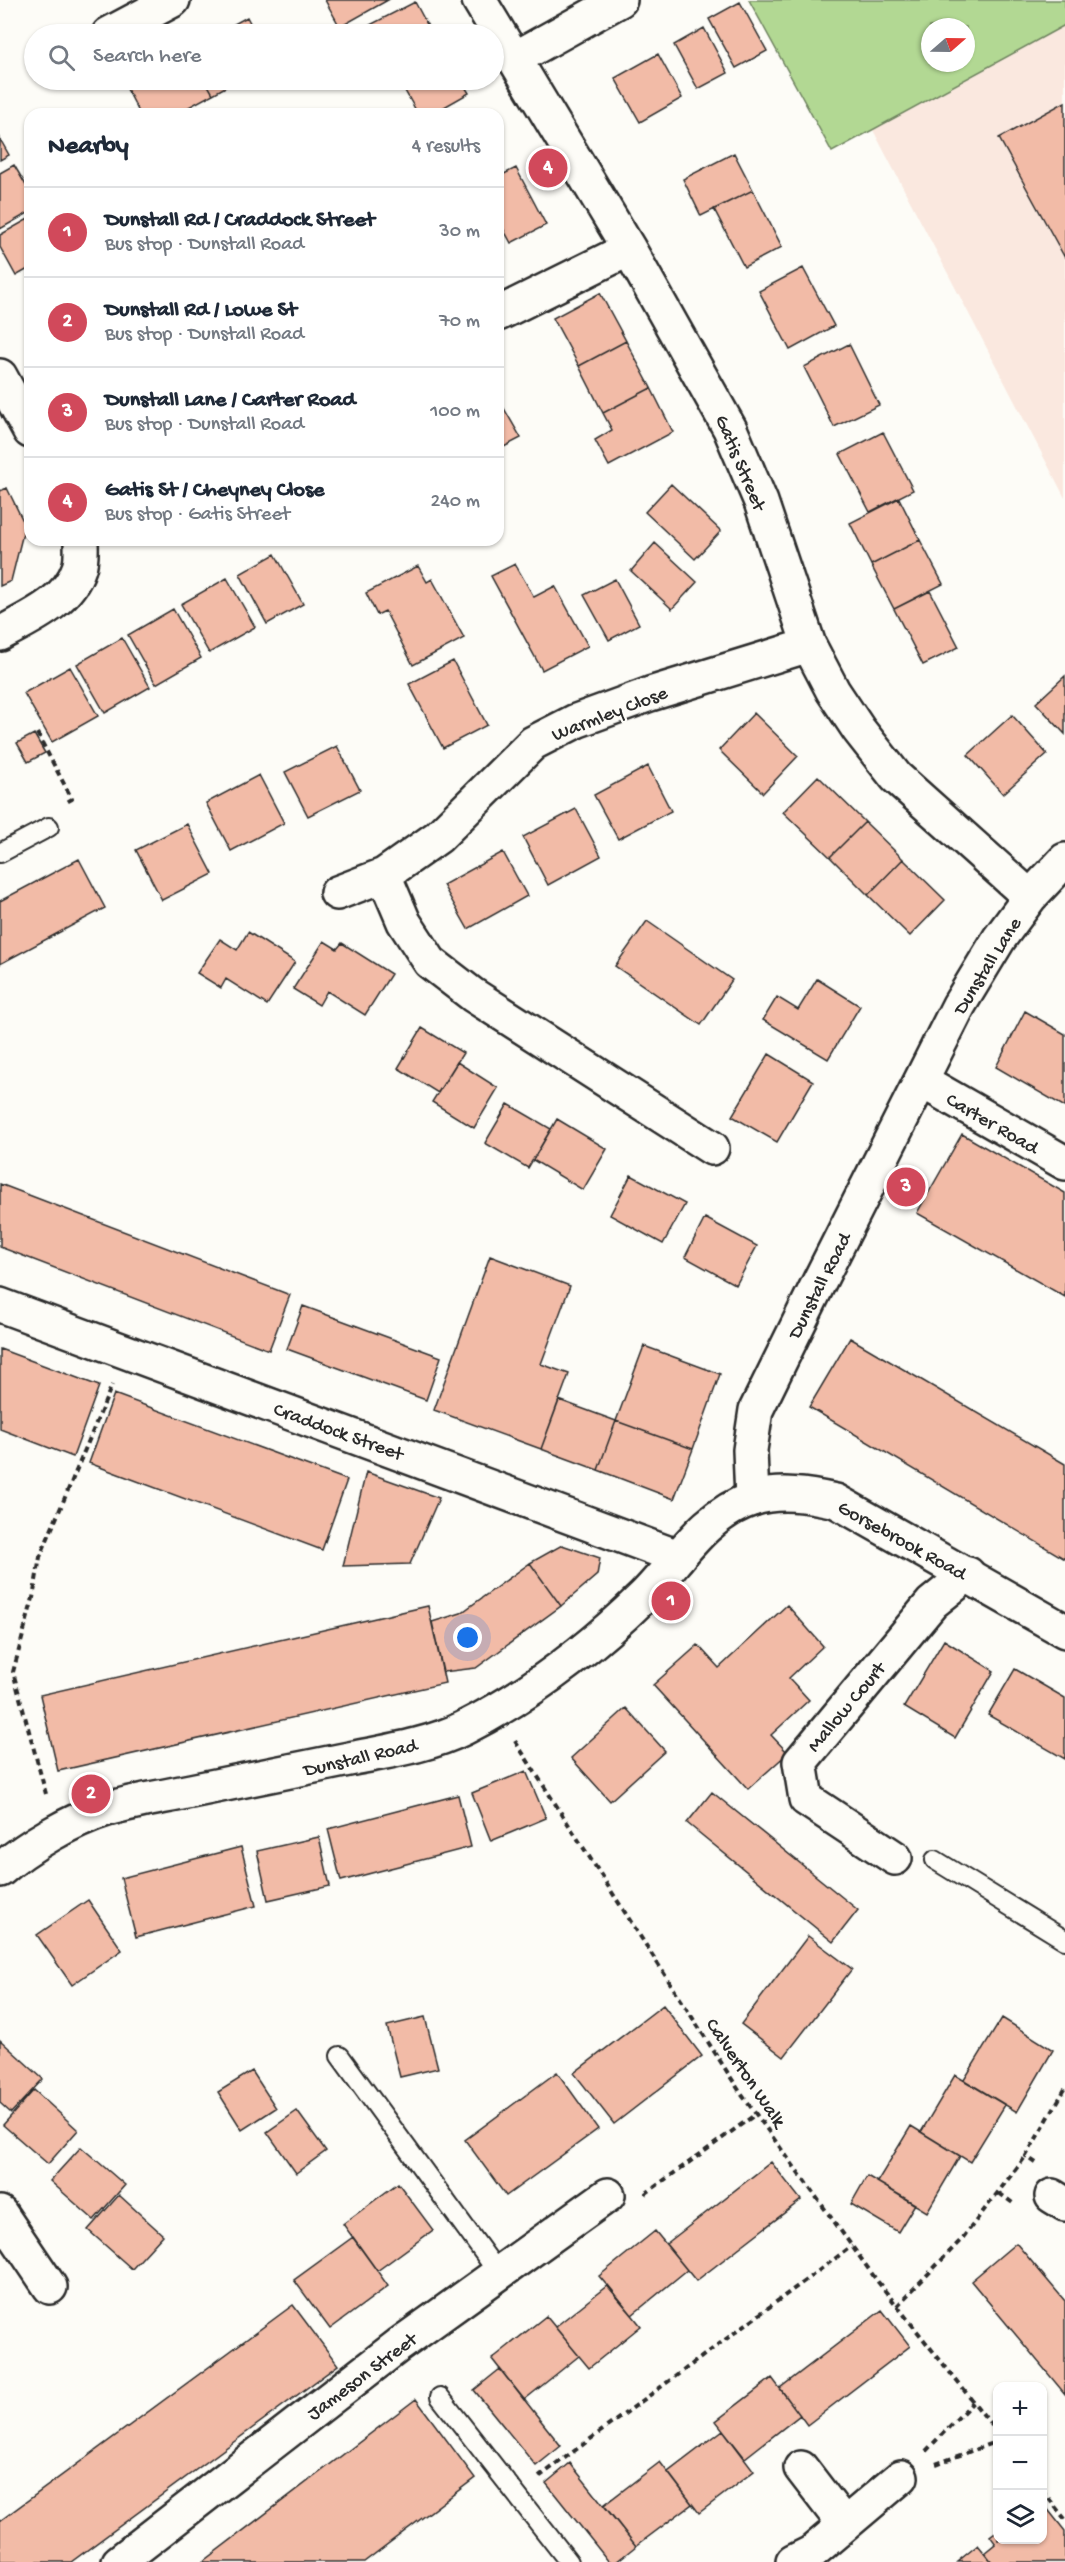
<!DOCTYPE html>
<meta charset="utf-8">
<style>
:root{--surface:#fff;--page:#f6f6f7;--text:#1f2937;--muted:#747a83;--line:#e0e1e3;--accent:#d1495b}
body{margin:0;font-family:"Gochi Hand",sans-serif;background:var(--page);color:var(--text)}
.controls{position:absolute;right:18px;bottom:18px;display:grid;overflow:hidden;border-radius:12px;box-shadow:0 2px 4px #0004}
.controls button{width:54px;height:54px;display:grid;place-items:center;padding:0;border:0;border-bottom:2px solid var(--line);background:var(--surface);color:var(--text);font:30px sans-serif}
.compass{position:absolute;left:921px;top:18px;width:54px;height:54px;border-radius:50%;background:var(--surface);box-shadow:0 2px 4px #0004;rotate:70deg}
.you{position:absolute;left:468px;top:1638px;width:21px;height:21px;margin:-15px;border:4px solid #fff;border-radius:50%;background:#1a73e8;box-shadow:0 0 0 9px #1a73e833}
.badge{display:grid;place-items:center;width:39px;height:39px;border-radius:50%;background:var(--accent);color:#fff;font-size:20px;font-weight:700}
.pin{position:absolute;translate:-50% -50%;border:3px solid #fff;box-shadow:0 2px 6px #0006}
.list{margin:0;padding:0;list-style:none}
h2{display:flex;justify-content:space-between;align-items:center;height:78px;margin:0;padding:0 24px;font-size:26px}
h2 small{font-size:20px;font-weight:400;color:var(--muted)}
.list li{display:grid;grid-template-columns:39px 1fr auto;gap:18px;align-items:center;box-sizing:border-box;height:90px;padding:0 24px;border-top:2px solid var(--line)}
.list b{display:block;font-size:22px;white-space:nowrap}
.list p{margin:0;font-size:20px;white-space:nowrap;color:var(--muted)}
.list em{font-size:20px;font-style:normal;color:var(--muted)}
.icon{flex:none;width:33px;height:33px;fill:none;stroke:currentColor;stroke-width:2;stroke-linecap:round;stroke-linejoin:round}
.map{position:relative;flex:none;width:1065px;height:2562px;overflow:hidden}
.search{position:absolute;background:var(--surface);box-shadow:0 2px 4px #0004;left:24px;top:24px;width:480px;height:66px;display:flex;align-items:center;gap:15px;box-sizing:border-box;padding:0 21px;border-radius:33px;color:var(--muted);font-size:22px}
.panel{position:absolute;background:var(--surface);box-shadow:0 2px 4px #0004;left:24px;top:108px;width:480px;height:438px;border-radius:18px}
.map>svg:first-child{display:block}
.built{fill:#fae8df}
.green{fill:#b2d893;stroke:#6e825f;stroke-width:1.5;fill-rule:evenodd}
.building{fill:#f2bba7;stroke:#2b2b2b;stroke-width:1.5}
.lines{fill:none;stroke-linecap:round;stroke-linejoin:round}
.lane-casing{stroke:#2b2b2b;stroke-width:22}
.street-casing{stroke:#2b2b2b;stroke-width:38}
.secondary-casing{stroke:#2b2b2b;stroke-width:38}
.path{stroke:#2b2b2b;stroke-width:4;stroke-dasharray:6 4.5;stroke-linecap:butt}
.lane{stroke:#fdfcf7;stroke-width:18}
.street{stroke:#fdfcf7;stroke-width:33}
.secondary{stroke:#fdfcf7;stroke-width:33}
.labels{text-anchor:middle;stroke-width:4.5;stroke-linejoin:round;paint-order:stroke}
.street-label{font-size:20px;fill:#2b2b2b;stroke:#fdfcf7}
</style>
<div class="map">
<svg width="1065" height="2562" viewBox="0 0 1065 2562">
<rect width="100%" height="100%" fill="#fdfcf7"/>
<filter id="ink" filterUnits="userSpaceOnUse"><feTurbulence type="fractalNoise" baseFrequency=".0167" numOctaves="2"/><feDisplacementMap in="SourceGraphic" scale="12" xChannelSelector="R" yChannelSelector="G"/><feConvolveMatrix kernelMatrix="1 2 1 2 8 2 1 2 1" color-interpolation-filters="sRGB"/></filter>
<g filter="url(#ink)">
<!-- built -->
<path class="built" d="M 1065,25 L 1065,498 L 873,130 Z"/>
<!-- green -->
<path class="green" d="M 749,0 L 1065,0 L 1065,25 L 832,152 ZM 930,27 L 966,27 L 966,63 L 930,63 Z"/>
<!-- building -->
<path class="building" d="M 325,0 L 388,0 L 340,27 Z
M 415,2 L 432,34 L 375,34 L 370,25 Z
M 740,2 L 767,51 L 736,68 L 709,19 Z
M 247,17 L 256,34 L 216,34 Z
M 704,28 L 728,73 L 698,89 L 674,45 Z
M 658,54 L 682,98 L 640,122 L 615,78 Z
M 135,80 L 205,80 L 213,94 L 176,114 L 140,114 L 125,85 Z
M 205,80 L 238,80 L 213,94 Z
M 399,80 L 461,80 L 469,93 L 432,114 L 418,114 Z
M 1065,102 L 1065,258 L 999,138 Z
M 0,139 L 9,155 L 0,160 Z
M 734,153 L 753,190 L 701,216 L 683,179 Z
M 14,165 L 30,192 L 30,212 L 0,229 L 0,173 Z
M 516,168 L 546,225 L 511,243 L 498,219 L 498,177 Z
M 753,190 L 782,247 L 744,267 L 714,209 Z
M 30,218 L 30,268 L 16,276 L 0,247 L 0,235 Z
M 803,268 L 834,326 L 790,350 L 759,291 Z
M 600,293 L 626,341 L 579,366 L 553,318 Z
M 626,341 L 651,388 L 603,413 L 579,366 Z
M 849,344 L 879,405 L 834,427 L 804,367 Z
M 651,388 L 673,432 L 609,466 L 595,440 L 612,430 L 603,413 Z
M 498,398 L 521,438 L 498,450 Z
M 883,432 L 913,490 L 870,512 L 840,454 Z
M 671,484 L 721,531 L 695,559 L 645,512 Z
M 7,488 L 25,525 L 11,581 L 0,586 L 0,491 Z
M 899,498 L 920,540 L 871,565 L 850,523 Z
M 920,540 L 943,584 L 894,609 L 871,565 Z
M 655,543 L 697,582 L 672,609 L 631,571 Z
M 275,554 L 303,604 L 267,624 L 240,574 Z
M 515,564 L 534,597 L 555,586 L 588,646 L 542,670 L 491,576 Z
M 418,566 L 427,582 L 432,579 L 464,638 L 413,665 L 385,611 L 377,615 L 366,593 Z
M 227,578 L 255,627 L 209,653 L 181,604 Z
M 615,579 L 639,624 L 609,640 L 584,595 Z
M 930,591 L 959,647 L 923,665 L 894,609 Z
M 173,609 L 201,658 L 156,684 L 128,635 Z
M 122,638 L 150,687 L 105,713 L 77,664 Z
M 453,661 L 487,725 L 443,748 L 409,684 Z
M 70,667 L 98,716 L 52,742 L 24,693 Z
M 1065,676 L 1065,734 L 1036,703 Z
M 754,713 L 798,756 L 763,793 L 719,750 Z
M 1012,715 L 1047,754 L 1003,794 L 968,755 Z
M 34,734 L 45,753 L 28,762 L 17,743 Z
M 337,746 L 360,790 L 308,816 L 285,772 Z
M 648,766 L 671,811 L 618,839 L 594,795 Z
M 259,775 L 284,823 L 231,851 L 206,803 Z
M 818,776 L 865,822 L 830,857 L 783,812 Z
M 576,809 L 601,856 L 548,885 L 523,837 Z
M 865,822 L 903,859 L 868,895 L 830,857 Z
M 187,824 L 213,874 L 162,900 L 136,850 Z
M 503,852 L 527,896 L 468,929 L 443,885 Z
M 79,859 L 105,908 L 0,964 L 0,901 Z
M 903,859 L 945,900 L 910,936 L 868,895 Z
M 647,921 L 732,980 L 701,1025 L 615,966 Z
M 248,932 L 295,962 L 267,1005 L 226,979 L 221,988 L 197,973 L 220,939 L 237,950 Z
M 324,941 L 337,949 L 342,943 L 391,974 L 365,1015 L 327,991 L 319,1005 L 293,989 Z
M 817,979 L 860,1006 L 828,1059 L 763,1020 L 777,997 L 798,1010 Z
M 1025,1011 L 1065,1034 L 1065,1107 L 996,1067 Z
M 422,1028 L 463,1053 L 438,1093 L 398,1068 Z
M 769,1054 L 813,1081 L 777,1142 L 732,1116 Z
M 457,1062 L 498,1088 L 474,1128 L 432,1102 Z
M 508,1104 L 551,1129 L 528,1168 L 485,1143 Z
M 557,1119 L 607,1149 L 583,1190 L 533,1160 Z
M 962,1134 L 1065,1193 L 1065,1297 L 917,1213 Z
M 631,1175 L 685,1204 L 663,1244 L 610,1215 Z
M 0,1184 L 290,1295 L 269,1350 L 0,1247 Z
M 705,1218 L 757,1246 L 736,1285 L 685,1257 Z
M 490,1256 L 570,1286 L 541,1364 L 569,1374 L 541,1449 L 434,1410 Z
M 303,1306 L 441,1357 L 426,1400 L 287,1349 Z
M 850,1338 L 1065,1464 L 1065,1559 L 809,1407 Z
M 644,1346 L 720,1374 L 693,1449 L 616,1421 Z
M 0,1349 L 99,1386 L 73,1457 L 0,1429 Z
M 114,1394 L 347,1480 L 322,1550 L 89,1463 Z
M 559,1400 L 616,1421 L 598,1470 L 541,1449 Z
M 616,1421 L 693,1449 L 674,1499 L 598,1470 Z
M 366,1472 L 439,1498 L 410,1564 L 343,1566 Z
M 562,1545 L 600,1558 L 597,1575 L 561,1606 L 530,1563 Z
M 530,1563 L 561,1606 L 476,1668 L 443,1672 L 432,1622 L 461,1613 Z
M 787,1605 L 823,1646 L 789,1678 L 809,1700 L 771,1735 L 788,1753 L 748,1789 L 653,1685 L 698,1645 L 719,1668 Z
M 428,1606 L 445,1683 L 58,1771 L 40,1695 Z
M 944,1640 L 994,1671 L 955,1738 L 904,1707 Z
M 1015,1669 L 1065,1698 L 1065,1759 L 988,1715 Z
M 626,1708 L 665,1751 L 610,1801 L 571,1758 Z
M 526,1771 L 546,1818 L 491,1841 L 472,1793 Z
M 712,1792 L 858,1910 L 833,1942 L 687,1823 Z
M 458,1795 L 471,1847 L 341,1881 L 328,1829 Z
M 319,1837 L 330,1886 L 268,1900 L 257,1851 Z
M 241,1847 L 256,1906 L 136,1937 L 121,1878 Z
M 88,1900 L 122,1950 L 72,1985 L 37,1935 Z
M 808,1936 L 852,1969 L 784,2057 L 741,2024 Z
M 663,2005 L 702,2056 L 614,2124 L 574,2073 Z
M 425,2017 L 438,2068 L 400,2077 L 387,2026 Z
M 1002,2018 L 1053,2050 L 1017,2112 L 964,2080 Z
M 0,2040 L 43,2079 L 11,2113 L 0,2103 Z
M 252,2071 L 276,2108 L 242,2130 L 218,2092 Z
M 557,2072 L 598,2129 L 506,2196 L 465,2140 Z
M 955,2075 L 1005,2105 L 970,2162 L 921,2132 Z
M 34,2090 L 78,2130 L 48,2164 L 3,2125 Z
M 297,2111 L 326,2151 L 296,2173 L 267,2132 Z
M 911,2126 L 960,2156 L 927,2212 L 877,2182 Z
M 81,2147 L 125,2185 L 94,2220 L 50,2181 Z
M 771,2162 L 801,2200 L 696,2281 L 666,2244 Z
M 867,2176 L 915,2204 L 898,2232 L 851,2204 Z
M 398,2183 L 433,2230 L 377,2271 L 343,2224 Z
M 119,2195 L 163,2235 L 132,2269 L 88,2230 Z
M 655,2231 L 687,2270 L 632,2315 L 599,2276 Z
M 353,2237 L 388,2286 L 330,2329 L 294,2280 Z
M 1016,2243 L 1065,2301 L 1065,2394 L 971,2281 Z
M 608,2285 L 641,2326 L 589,2368 L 555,2327 Z
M 293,2305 L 338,2365 L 71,2562 L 0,2562 L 0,2521 Z
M 882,2310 L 910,2346 L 807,2425 L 780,2388 Z
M 546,2316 L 579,2356 L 524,2400 L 492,2359 Z
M 500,2369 L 561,2446 L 536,2466 L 474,2390 Z
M 772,2378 L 800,2415 L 745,2458 L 716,2421 Z
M 416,2399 L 475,2478 L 364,2562 L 202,2562 Z
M 723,2430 L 754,2471 L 699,2513 L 668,2472 Z
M 660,2462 L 692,2504 L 636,2546 L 604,2505 Z
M 570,2463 L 636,2546 L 616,2562 L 609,2562 L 546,2483 Z
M 1042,2502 L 1065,2531 L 1065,2562 L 992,2562 L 985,2553 L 996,2544 L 990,2536 L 998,2530 L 998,2540 L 1042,2540 Z
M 978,2545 L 992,2562 L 957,2562 Z"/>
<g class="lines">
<defs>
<path id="lane" d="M 0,853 L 49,827
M 935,1860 L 1065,1940
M 340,2056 L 499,2274
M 440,2397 L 569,2562"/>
<path id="street" d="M 479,0 L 629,249 L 730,429 L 761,502 L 809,645 L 833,691 L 859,730 L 896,777 L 1030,897
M 109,34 L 173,0
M 514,59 L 620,0
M 498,314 L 629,249
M 0,376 L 30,431
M 0,634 C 29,618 68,602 79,568 C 82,560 81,549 81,540
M 384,875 L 404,922 L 430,962 L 473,995 L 712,1148
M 337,893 L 384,875 L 438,837 L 533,743 L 576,721 L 650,694 L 809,645
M 922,1081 L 1065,1163
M 0,1305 L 678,1557
M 752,1499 L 750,1450 L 756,1410 L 820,1280 L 959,1005 L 999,939 L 1030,897 L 1065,860
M 895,1858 L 806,1799 L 800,1762 L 932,1603 L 968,1574
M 1052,2196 L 1065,2204
M 0,2213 L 50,2287
M 801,2468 L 844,2524
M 119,2562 L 399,2345 L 608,2195
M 793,2562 L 811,2553 L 901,2477"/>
<path id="secondary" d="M 0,1870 C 26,1847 73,1819 107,1809 C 134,1801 163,1797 191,1791 C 245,1780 299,1769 354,1758 C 390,1751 430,1745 464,1728 C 529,1695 592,1647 644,1596 C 679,1561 702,1516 752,1499 C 779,1490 809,1495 836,1501 L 1065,1631"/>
</defs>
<!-- lane casing -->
<use href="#lane" class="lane-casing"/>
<!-- street casing -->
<use href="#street" class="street-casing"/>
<!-- secondary casing -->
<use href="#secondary" class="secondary-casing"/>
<!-- path -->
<path class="path" d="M 37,733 L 72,799 L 65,803
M 515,1741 L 742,2095 L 878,2282 L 998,2433
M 46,1794 L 13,1672 L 33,1598 L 40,1557 L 112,1385
M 1036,2163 L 1026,2156 L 1065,2089
M 999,2193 L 1014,2204
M 645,2194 L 756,2114
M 897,2306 L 961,2240 L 1026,2156
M 926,2451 L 973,2402
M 936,2464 L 998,2441
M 539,2477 L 852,2246
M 1042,2490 L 1065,2519"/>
<!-- lane -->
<use href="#lane" class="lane"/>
<!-- street -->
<use href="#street" class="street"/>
<!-- secondary -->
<use href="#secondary" class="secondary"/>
</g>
</g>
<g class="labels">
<!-- street labels -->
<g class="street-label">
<text transform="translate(742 462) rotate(67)" y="7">Gatis Street</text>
<text transform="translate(609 712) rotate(-21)" y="7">Warmley Close</text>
<text transform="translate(986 965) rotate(-58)" y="7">Dunstall Lane</text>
<text transform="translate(993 1122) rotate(30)" y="7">Carter Road</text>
<text transform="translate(818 1285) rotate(-63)" y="7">Dunstall Road</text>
<text transform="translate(339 1430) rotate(20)" y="7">Craddock Street</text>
<text transform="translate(903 1539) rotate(29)" y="7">Gorsebrook Road</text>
<text transform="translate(845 1706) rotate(-50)" y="7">Mallow Court</text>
<text transform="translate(360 1756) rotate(-13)" y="7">Dunstall Road</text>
<text transform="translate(747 2072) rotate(56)" y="7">Calverton Walk</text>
<text transform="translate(361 2375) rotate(-37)" y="7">Jameson Street</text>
</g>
</g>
</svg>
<div class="controls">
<button>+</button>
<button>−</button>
<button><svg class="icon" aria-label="layers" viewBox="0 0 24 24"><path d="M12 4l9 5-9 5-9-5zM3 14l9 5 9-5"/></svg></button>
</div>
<svg class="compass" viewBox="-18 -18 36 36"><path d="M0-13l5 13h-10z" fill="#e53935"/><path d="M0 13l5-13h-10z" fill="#747a83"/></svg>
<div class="you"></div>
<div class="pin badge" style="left:671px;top:1601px">1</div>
<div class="pin badge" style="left:91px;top:1794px">2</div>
<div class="pin badge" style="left:906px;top:1187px">3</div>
<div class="pin badge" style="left:548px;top:168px">4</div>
<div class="search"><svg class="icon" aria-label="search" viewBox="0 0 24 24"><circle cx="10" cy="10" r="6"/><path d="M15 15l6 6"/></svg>Search here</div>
<section class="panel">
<h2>Nearby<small>4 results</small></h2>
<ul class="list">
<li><span class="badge">1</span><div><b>Dunstall Rd / Craddock Street</b><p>Bus stop · Dunstall Road</p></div><em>30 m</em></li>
<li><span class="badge">2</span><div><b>Dunstall Rd / Lowe St</b><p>Bus stop · Dunstall Road</p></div><em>70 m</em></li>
<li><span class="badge">3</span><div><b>Dunstall Lane / Carter Road</b><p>Bus stop · Dunstall Road</p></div><em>100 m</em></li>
<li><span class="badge">4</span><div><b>Gatis St / Cheyney Close</b><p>Bus stop · Gatis Street</p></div><em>240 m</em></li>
</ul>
</section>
</div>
